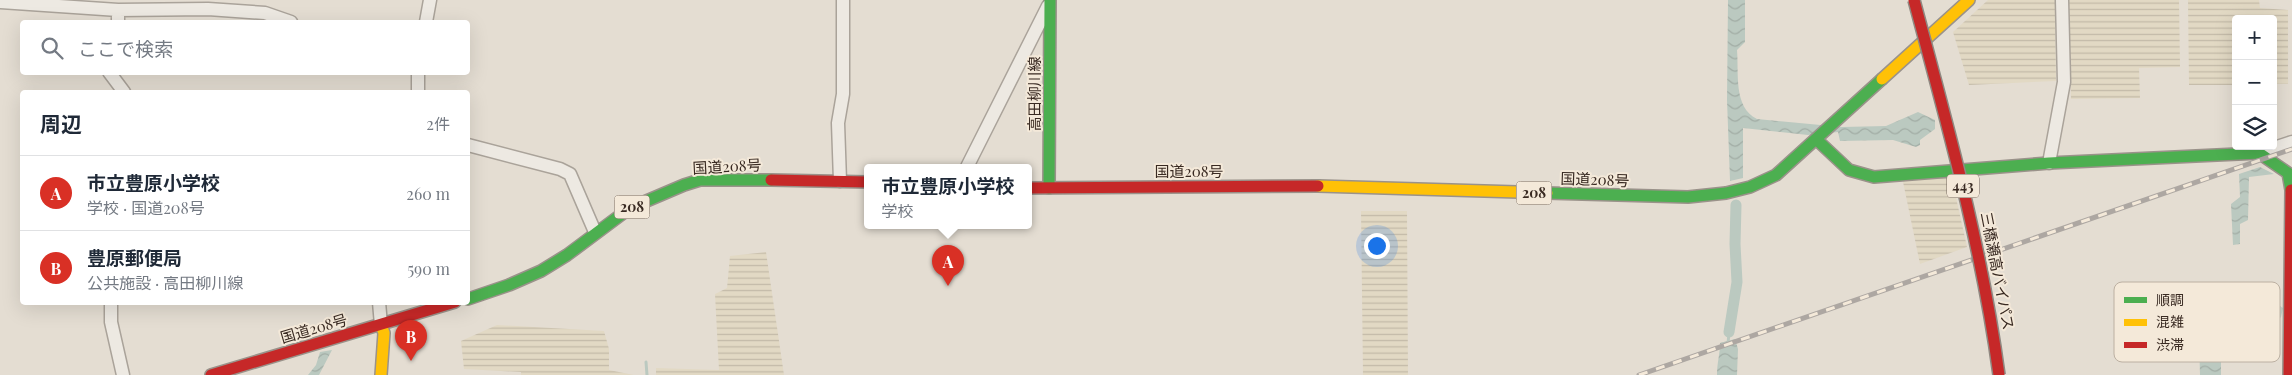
<!DOCTYPE html>
<html lang="ja">
<meta charset="utf-8">
<style>
:root{--surface:#fff;--page:#f6f6f7;--text:#1f2937;--muted:#747a83;--line:#e0e1e3;--accent:#d93025}
body{margin:0;font-family:"Playfair Display","Noto Sans JP",serif;background:var(--page);color:var(--text)}
.controls{position:absolute;right:15px;top:15px;display:grid;overflow:hidden;border-radius:5px;box-shadow:0 5px 20px #0002}
.controls button{width:45px;height:45px;display:grid;place-items:center;padding:0;border:0;border-bottom:1px solid var(--line);background:var(--surface);color:var(--text);font:25px sans-serif}
.you{position:absolute;left:1376px;top:245px;width:18px;height:18px;margin:-12px;border:4px solid #fff;border-radius:50%;background:#1a73e8;box-shadow:0 0 0 8px #1a73e833}
.badge{display:grid;place-items:center;width:32px;height:32px;border-radius:50%;background:var(--accent);color:#fff;font-size:16px;font-weight:700}
.pin{position:absolute;translate:-50% -41px;filter:drop-shadow(0 1px 2px #0008)}
.pin::after{content:'';position:absolute;top:26px;width:18px;height:15px;background:inherit;clip-path:polygon(0 0,100% 0,50% 100%)}
.popup{position:absolute;left:864px;top:164px;width:168px;height:65px;box-sizing:border-box;display:grid;place-content:center;border-radius:5px;background:var(--surface);filter:drop-shadow(0 1px 4px #0005);font-size:16px;white-space:nowrap;color:var(--muted)}
.popup b{font-size:19px;color:var(--text)}
.popup::after{content:'';position:absolute;left:50%;top:100%;margin-left:-10px;border:10px solid transparent;border-top-color:var(--surface)}
.list{margin:0;padding:0;list-style:none}
h2{display:flex;justify-content:space-between;align-items:center;height:65px;margin:0;padding:0 20px;font-size:21px}
h2 small{font-size:16px;font-weight:400;color:var(--muted)}
.list li{display:grid;grid-template-columns:32px 1fr auto;gap:15px;align-items:center;box-sizing:border-box;height:75px;padding:0 20px;border-top:1px solid var(--line)}
.list b{display:block;font-size:19px;white-space:nowrap}
.list p{margin:0;font-size:16px;white-space:nowrap;color:var(--muted)}
.list em{font-size:16px;font-style:normal;color:var(--muted)}
.icon{flex:none;width:28px;height:28px;fill:none;stroke:currentColor;stroke-width:2;stroke-linecap:round;stroke-linejoin:round}
.map{position:relative;flex:none;width:2292px;height:375px;overflow:hidden}
.search{position:absolute;background:var(--surface);box-shadow:0 5px 20px #0002;left:20px;top:20px;width:450px;height:55px;display:flex;align-items:center;gap:12px;box-sizing:border-box;padding:0 18px;border-radius:5px;color:var(--muted);font-size:19px}
.panel{position:absolute;background:var(--surface);box-shadow:0 5px 20px #0002;left:20px;top:90px;width:450px;height:215px;border-radius:5px}
.map>svg:first-child{display:block}
.farmland{fill:url(#farmland-rules)}
.water{fill:url(#water-waves)}
.lines{fill:none;stroke-linecap:round;stroke-linejoin:round}
.stream{stroke:#bbc9c0;stroke-width:3}
.canal{stroke:#bbc9c0;stroke-width:11}
.street-casing{stroke:#aaa39a;stroke-width:15}
.fast-casing{stroke:#9a928a;stroke-width:14}
.slow-casing{stroke:#9a928a;stroke-width:14}
.jam-casing{stroke:#9a928a;stroke-width:14}
.street{stroke:#ede9e2;stroke-width:12}
.fast{stroke:#4caf50;stroke-width:11}
.slow{stroke:#ffc107;stroke-width:11}
.jam{stroke:#c62828;stroke-width:11}
.rail-casing{stroke:#ada7a2;stroke-width:5}
.rail{stroke:#f4e9d9;stroke-width:3;stroke-dasharray:9;stroke-linecap:butt}
.jam-bridge-casing{stroke:#908881;stroke-width:14;stroke-linecap:butt}
.jam-bridge{stroke:#c62828;stroke-width:11}
.labels{text-anchor:middle;stroke-width:4;stroke-linejoin:round;paint-order:stroke}
.shield{fill:#f4e9d9;stroke:#716359;stroke-width:1}
.shield-label{font-size:14px;font-weight:bold;fill:#392a22}
.street-label{font-size:15px;fill:#392a22;stroke:#f4e9d9}
.key{fill:#f4e9d9;stroke:#bcb0a2;stroke-width:1}
.key-label{font-size:14px;fill:#392a22}
</style>
<div class="map">
<svg width="2292" height="375" viewBox="0 0 2292 375">
<defs>
<pattern id="farmland-rules" width="6" height="5" patternUnits="userSpaceOnUse" patternTransform="scale(1.25)"><rect width="6" height="5" fill="#e2d9c4"/><path d="M0 2.5h6" fill="none" stroke="#c3baa8"/></pattern>
<pattern id="water-waves" width="16" height="10" patternUnits="userSpaceOnUse" patternTransform="scale(1.25)"><rect width="16" height="10" fill="#bbc9c0"/><path d="M0 5q4-4 8 0t8 0" fill="none" stroke="#a2ada5"/></pattern>
</defs>
<rect width="100%" height="100%" fill="#e4ddd2"/>
<!-- farmland -->
<path class="farmland" d="M 1988,0 L 2055,0 L 2056,81 L 1969,85 L 1953,32 Z
M 2069,0 L 2179,0 L 2180,67 L 2139,68 L 2140,98 L 2071,99 Z
M 2188,0 L 2259,0 L 2260,8 L 2288,10 L 2288,84 L 2273,84 L 2273,19 L 2236,19 L 2236,85 L 2189,85 Z
M 1951,175 L 1967,247 L 1920,264 L 1902,177 Z
M 1361,211 L 1407,211 L 1408,375 L 1363,375 Z
M 766,252 L 784,375 L 656,375 L 656,368 L 719,370 L 715,294 L 727,288 L 730,256 Z
M 497,325 L 604,331 L 609,349 L 609,370 L 634,375 L 521,375 L 521,372 L 464,369 L 461,341 Z"/>
<!-- water -->
<path class="water" d="M 1728,0 L 1745,0 L 1745,42 L 1737,50 C 1739,73 1733,107 1757,119 L 1842,127 L 1886,126 L 1918,112 L 1935,120 L 1935,129 L 1920,140 L 1920,145 L 1916,147 L 1893,140 L 1840,141 L 1838,132 L 1808,135 L 1743,128 L 1743,178 L 1730,181 L 1727,100 Z
M 2260,167 L 2274,174 L 2249,177 L 2248,220 L 2240,224 L 2240,244 L 2233,245 L 2231,204 L 2240,197 L 2239,174 Z
M 2275,303 L 2283,308 L 2281,317 L 2274,322 L 2221,324 L 2221,375 L 2200,375 L 2198,304 Z
M 1735,339 L 1738,349 L 1737,375 L 1717,375 C 1717,363 1720,354 1720,343 Z
M 332,350 L 319,375 L 308,375 L 316,365 L 320,352 Z"/>
<g class="lines">
<!-- stream -->
<path class="stream" d="M 1728,344 L 1729,332
M 646,362 L 647,375"/>
<!-- canal -->
<path class="canal" d="M 1729,332 L 1737,282 L 1735,244 L 1736,205"/>
<defs>
<path id="street" d="M 0,2 L 118,10 L 208,9 L 265,13 L 291,22
M 118,22 L 118,10
M 426,22 L 430,0
M 109,72 L 124,92
M 418,92 L 418,72
M 468,145 L 560,169 L 570,174 L 595,232
M 2259,153 L 2292,142
M 2049,163 L 2064,82 L 2062,0
M 967,167 L 1048,6
M 840,181 L 838,123 L 843,94 L 843,0
M 111,302 L 111,322 L 123,375
M 379,302 L 381,325"/>
<path id="fast" d="M 1817,140 L 1849,170 L 1874,177 L 2049,163 L 2259,153 L 2288,173 L 2291,190
M 1049,188 L 1050,0
M 1547,193 L 1688,197 L 1726,193 L 1750,187 L 1776,175 L 1882,79
M 468,299 L 509,285 L 541,271 L 567,255 L 630,208 L 684,185 L 700,180 L 771,180"/>
<path id="slow" d="M 1882,79 L 1969,0
M 1318,186 L 1547,193
M 381,325 L 384,333 L 381,375"/>
<path id="jam" d="M 771,180 L 868,182
M 1028,188 L 1318,186
M 211,375 L 455,302
M 2289,375 L 2291,190"/>
</defs>
<!-- street casing -->
<use href="#street" class="street-casing"/>
<!-- fast casing -->
<use href="#fast" class="fast-casing"/>
<!-- slow casing -->
<use href="#slow" class="slow-casing"/>
<!-- jam casing -->
<use href="#jam" class="jam-casing"/>
<!-- street -->
<use href="#street" class="street"/>
<!-- fast -->
<use href="#fast" class="fast"/>
<!-- slow -->
<use href="#slow" class="slow"/>
<!-- jam -->
<use href="#jam" class="jam"/>
<defs>
<path id="rail" d="M 1639,375 L 2292,149"/>
</defs>
<!-- rail casing -->
<use href="#rail" class="rail-casing"/>
<!-- rail -->
<use href="#rail" class="rail"/>
<defs>
<path id="jam-bridge" d="M 1914,0 C 1947,124 1982,247 1999,375"/>
</defs>
<!-- jam-bridge casing -->
<use href="#jam-bridge" class="jam-bridge-casing"/>
<!-- jam-bridge -->
<use href="#jam-bridge" class="jam-bridge"/>
</g>
<g class="labels">
<!-- shield labels -->
<g class="shield">
<rect x="1947" y="174.5" width="32" height="23" rx="4"/>
<rect x="1516.5" y="181.5" width="35" height="23" rx="4"/>
<rect x="614.5" y="195.5" width="35" height="23" rx="4"/>
</g>
<g class="shield-label">
<text x="1963" y="191">443</text>
<text x="1534" y="198">208</text>
<text x="632" y="212">208</text>
</g>
<!-- street labels -->
<g class="street-label">
<text transform="translate(1035 94) rotate(-90)" y="5">高田柳川線</text>
<text transform="translate(727 167) rotate(-3)" y="5">国道208号</text>
<text x="1189" y="177">国道208号</text>
<text transform="translate(1595 180) rotate(2)" y="5">国道208号</text>
<text transform="translate(1997 271) rotate(79)" y="5">三橋瀬高バイパス</text>
<text transform="translate(314 329) rotate(-16)" y="5">国道208号</text>
</g>
</g>
<!-- legend -->
<rect x="2114" y="282" width="166" height="80" rx="8" class="key"/>
<rect x="2124" y="297" width="23" height="6" fill="#4caf50"/>
<rect x="2124" y="319" width="23" height="7" fill="#ffc107"/>
<rect x="2124" y="342" width="23" height="6" fill="#c62828"/>
<g class="key-label">
<text x="2156" y="305">順調</text>
<text x="2156" y="327">混雑</text>
<text x="2156" y="350">渋滞</text>
</g>
</svg>
<div class="controls">
<button>+</button>
<button>−</button>
<button><svg class="icon" aria-label="layers" viewBox="0 0 24 24"><path d="M12 4l9 5-9 5-9-5zM3 14l9 5 9-5"/></svg></button>
</div>
<div class="you"></div>
<div class="pin badge" style="left:948px;top:286px">A</div>
<div class="popup"><b>市立豊原小学校</b>学校</div>
<div class="pin badge" style="left:411px;top:361px">B</div>
<div class="search"><svg class="icon" aria-label="search" viewBox="0 0 24 24"><circle cx="10" cy="10" r="6"/><path d="M15 15l6 6"/></svg>ここで検索</div>
<section class="panel">
<h2>周辺<small>2件</small></h2>
<ul class="list">
<li><span class="badge">A</span><div><b>市立豊原小学校</b><p>学校 · 国道208号</p></div><em>260 m</em></li>
<li><span class="badge">B</span><div><b>豊原郵便局</b><p>公共施設 · 高田柳川線</p></div><em>590 m</em></li>
</ul>
</section>
</div>
